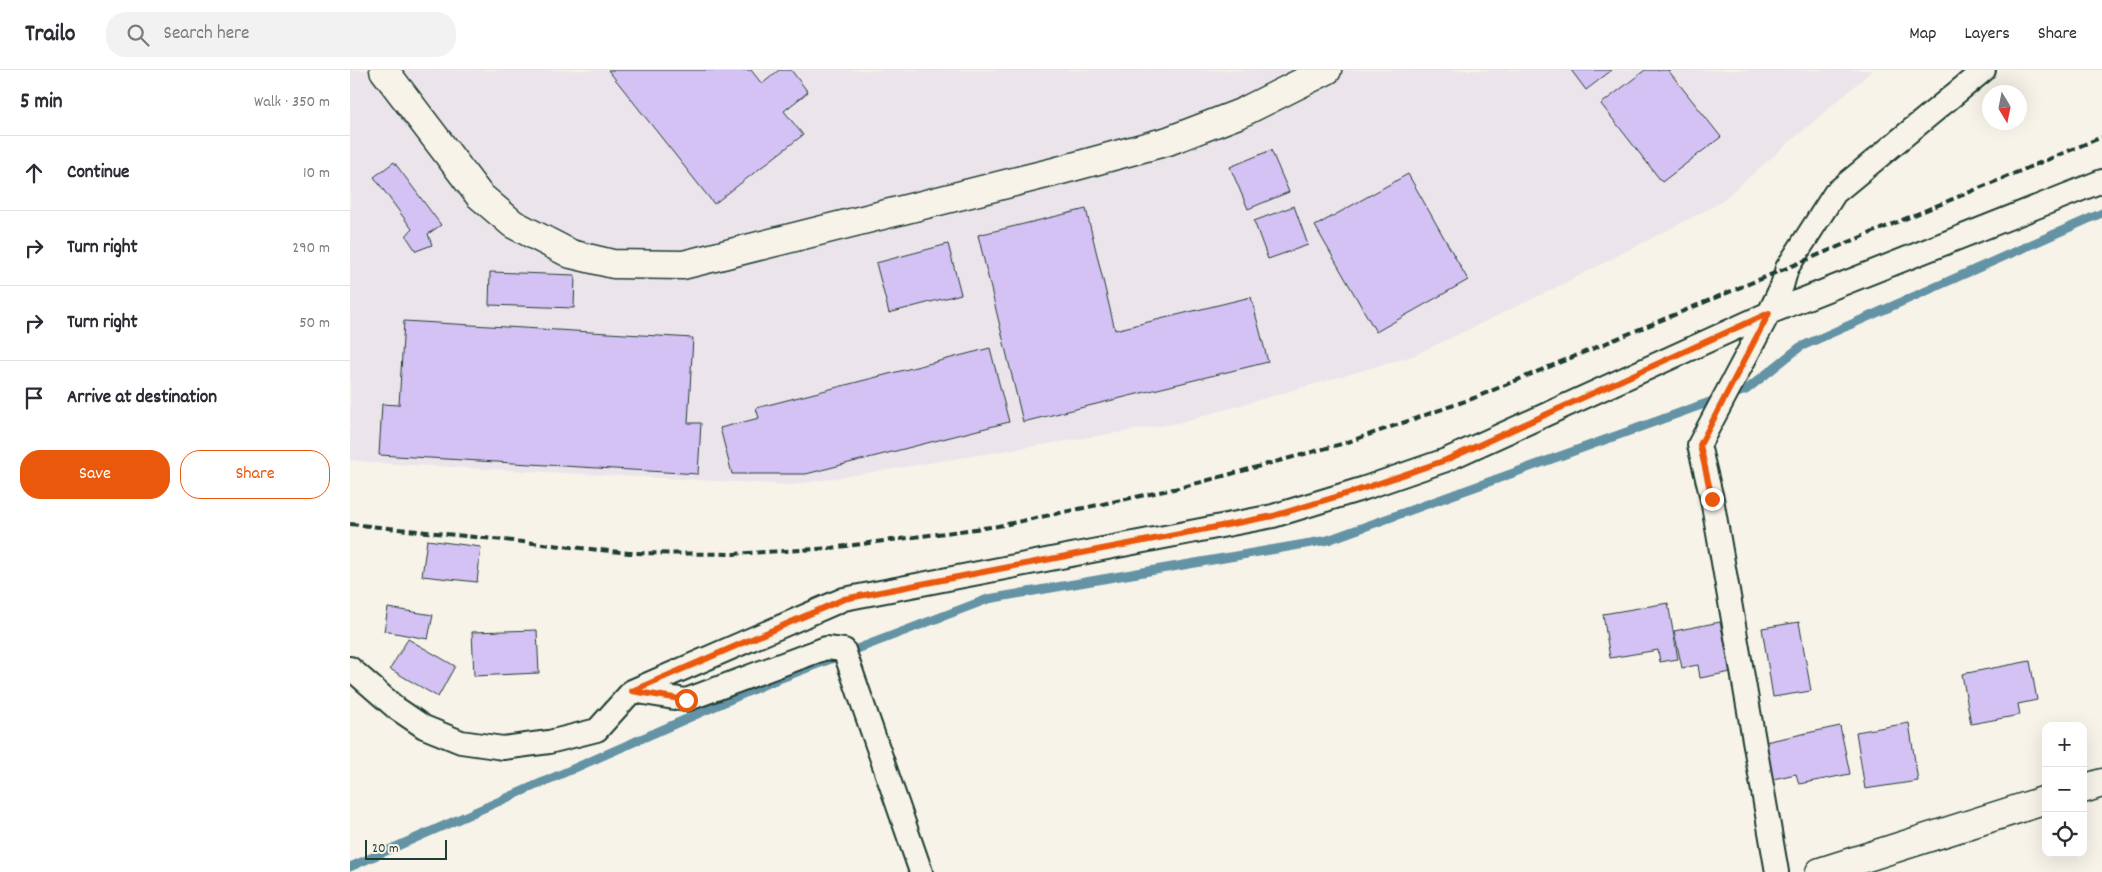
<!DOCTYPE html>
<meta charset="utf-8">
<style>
:root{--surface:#fff;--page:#f2f2f3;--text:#2b2b33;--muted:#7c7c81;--line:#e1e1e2;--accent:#ea580c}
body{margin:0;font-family:Dekko,sans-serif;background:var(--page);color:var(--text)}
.controls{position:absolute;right:15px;bottom:15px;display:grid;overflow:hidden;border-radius:10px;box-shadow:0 5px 20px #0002}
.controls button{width:45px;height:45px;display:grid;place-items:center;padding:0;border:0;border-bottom:1px solid var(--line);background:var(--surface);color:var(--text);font:25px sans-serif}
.compass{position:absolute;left:1632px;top:15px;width:45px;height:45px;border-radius:50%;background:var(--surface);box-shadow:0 5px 20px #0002;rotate:170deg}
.scale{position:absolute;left:15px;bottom:12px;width:82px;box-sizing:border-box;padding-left:5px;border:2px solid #1f3d34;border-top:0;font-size:14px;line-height:18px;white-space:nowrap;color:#1f3d34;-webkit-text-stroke:4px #f7f3e8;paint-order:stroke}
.stop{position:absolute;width:15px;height:15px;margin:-11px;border:4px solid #ea580c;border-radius:50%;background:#fff}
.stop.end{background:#ea580c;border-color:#fff;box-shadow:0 1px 5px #0008}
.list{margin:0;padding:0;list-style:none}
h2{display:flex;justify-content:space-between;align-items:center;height:65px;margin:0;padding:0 20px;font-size:21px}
h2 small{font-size:16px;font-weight:400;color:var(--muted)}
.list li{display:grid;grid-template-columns:32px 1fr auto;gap:15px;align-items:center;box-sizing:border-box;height:75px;padding:0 20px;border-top:1px solid var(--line)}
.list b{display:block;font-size:19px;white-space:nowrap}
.list em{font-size:16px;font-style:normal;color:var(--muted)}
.actions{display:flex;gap:10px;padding:15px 20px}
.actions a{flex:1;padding:11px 0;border:1px solid var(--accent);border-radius:20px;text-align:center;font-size:18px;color:var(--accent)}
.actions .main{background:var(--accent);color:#fff}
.icon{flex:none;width:28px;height:28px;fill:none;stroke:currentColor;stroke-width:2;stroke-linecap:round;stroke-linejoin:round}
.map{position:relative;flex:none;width:1752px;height:802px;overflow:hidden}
header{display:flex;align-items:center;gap:30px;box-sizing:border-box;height:70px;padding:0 25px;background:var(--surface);border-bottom:1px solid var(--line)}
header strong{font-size:24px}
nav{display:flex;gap:28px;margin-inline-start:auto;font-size:18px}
.search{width:350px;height:45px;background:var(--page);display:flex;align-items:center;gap:12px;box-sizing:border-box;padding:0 18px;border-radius:20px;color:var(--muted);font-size:19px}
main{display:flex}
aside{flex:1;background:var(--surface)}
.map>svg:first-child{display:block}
.built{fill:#ece4eb}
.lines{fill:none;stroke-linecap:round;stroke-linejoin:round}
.stream{stroke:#6393a5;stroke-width:9}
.building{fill:#d3c2f3;stroke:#1f3d34}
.minor-casing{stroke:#1f3d34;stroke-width:26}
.tertiary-casing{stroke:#1f3d34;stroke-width:31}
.minor{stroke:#f7f3e8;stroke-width:22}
.tertiary{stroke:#f7f3e8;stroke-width:28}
.rail{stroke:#1f3d34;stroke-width:4;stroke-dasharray:8 4;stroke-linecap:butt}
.route{stroke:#ea580c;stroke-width:6}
</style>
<header>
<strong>Trailo</strong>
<div class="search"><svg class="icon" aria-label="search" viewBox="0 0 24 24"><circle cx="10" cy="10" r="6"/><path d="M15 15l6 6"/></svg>Search here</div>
<nav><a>Map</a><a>Layers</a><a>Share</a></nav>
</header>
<main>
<aside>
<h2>5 min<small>Walk · 350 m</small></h2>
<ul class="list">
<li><svg class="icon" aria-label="ahead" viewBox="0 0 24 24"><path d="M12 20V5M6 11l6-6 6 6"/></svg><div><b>Continue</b></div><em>10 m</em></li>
<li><svg class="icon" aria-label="right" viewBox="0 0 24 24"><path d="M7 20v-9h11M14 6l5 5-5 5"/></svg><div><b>Turn right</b></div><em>290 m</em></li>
<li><svg class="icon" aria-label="right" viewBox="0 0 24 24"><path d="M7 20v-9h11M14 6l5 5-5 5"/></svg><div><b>Turn right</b></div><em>50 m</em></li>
<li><svg class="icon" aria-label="arrive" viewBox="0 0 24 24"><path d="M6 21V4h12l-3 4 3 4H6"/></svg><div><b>Arrive at destination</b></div></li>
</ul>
<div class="actions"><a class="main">Save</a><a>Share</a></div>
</aside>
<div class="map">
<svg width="1752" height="802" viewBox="0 0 1752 802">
<rect width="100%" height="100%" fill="#f7f3e8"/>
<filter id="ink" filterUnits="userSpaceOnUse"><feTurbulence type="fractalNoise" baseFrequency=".02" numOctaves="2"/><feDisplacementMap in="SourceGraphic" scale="10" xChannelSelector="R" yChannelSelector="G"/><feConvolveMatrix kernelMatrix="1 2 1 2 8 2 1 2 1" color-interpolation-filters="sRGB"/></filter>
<g filter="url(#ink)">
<!-- built -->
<path class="built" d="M 0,0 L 1523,0 L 1368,134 L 1205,218 L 1063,286 L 828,353 L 442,415 L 25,393 L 0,390 Z"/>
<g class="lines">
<!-- stream -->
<path class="stream" d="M 1381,325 L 1396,320 L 1450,277 L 1752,143
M 0,797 L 418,613 L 638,529 L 978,470 L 1368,329"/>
</g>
<!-- building -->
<path class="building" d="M 258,0 L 401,0 L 412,14 L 429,0 L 441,0 L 458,22 L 434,41 L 453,65 L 364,134 Z
M 1221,0 L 1262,0 L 1236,20 Z
M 1295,0 L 1318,0 L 1371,67 L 1312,112 L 1251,34 Z
M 921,80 L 939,122 L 898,139 L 880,97 Z
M 44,92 L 91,155 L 78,164 L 82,175 L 66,181 L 56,166 L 62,159 L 24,107 Z
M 1058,104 L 1118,210 L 1026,262 L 965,156 Z
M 944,136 L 958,175 L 918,189 L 904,151 Z
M 736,139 L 765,260 L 901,227 L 918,292 L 673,352 L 628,165 Z
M 598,174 L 611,224 L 539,243 L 526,193 Z
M 140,202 L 225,205 L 224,238 L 139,235 Z
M 54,251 L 343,268 L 338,353 L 351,353 L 348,404 L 29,385 L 32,334 L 49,335 Z
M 640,278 L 659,352 L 456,404 L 382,404 L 370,358 L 409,348 L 406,338 Z
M 77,470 L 131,477 L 127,512 L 72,506 Z
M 1318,533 L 1328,589 L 1310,592 L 1308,580 L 1260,588 L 1253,544 Z
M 38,538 L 83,545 L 78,569 L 34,561 Z
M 1370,552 L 1381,602 L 1350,608 L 1348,595 L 1332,598 L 1324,561 Z
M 1449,552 L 1461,621 L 1423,627 L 1412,558 Z
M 187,560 L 189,603 L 124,606 L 122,562 Z
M 58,569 L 105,596 L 88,627 L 40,599 Z
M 1680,591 L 1687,630 L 1668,634 L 1670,645 L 1621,654 L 1612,604 Z
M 1559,653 L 1568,711 L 1515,719 L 1506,662 Z
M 1490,656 L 1500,704 L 1449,714 L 1446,704 L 1423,709 L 1415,672 Z"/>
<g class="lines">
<defs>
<path id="minor" d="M 0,598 L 46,638 L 74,657 L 111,672 L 153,678 L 199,672 L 247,660 L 282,621 L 494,529 L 923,446 L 1015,418 L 1096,390 L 1419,243 L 1752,111
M 282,621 L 336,630 L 476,578 L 494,580 L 571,802
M 1427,802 L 1362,429 L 1349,375 L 1419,243 L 1432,216 L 1437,198 L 1485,123 L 1634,0"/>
<path id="tertiary" d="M 34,0 L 129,125 L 163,154 L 221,184 L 263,194 L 333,195 L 704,102 L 818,71 L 891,43 L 977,0
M 1733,719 L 1752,713
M 1470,802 L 1696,730"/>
</defs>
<!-- minor casing -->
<use href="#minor" class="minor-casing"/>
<!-- tertiary casing -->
<use href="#tertiary" class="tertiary-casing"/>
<!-- minor -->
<use href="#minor" class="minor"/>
<!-- tertiary -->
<use href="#tertiary" class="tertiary"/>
<!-- rail -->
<path class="rail" d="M 0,454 L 279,483 L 384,484 L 481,478 L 648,456 L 833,417 L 995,373 L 1124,328 L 1752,67"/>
</g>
</g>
<g class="lines" filter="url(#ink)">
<!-- route -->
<path class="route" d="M 336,630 L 282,621 L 494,529 L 923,446 L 1015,418 L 1096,390 L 1419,243 L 1350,375 L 1362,429"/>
</g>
</svg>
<div class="controls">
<button>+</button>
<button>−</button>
<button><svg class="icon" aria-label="locate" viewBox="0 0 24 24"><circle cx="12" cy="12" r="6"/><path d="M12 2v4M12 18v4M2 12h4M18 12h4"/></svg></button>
</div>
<svg class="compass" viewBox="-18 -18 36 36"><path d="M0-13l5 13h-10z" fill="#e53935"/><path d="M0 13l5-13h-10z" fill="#7c7c81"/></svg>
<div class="scale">20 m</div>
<div class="stop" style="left:336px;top:630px"></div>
<div class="stop end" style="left:1362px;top:429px"></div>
</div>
</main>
